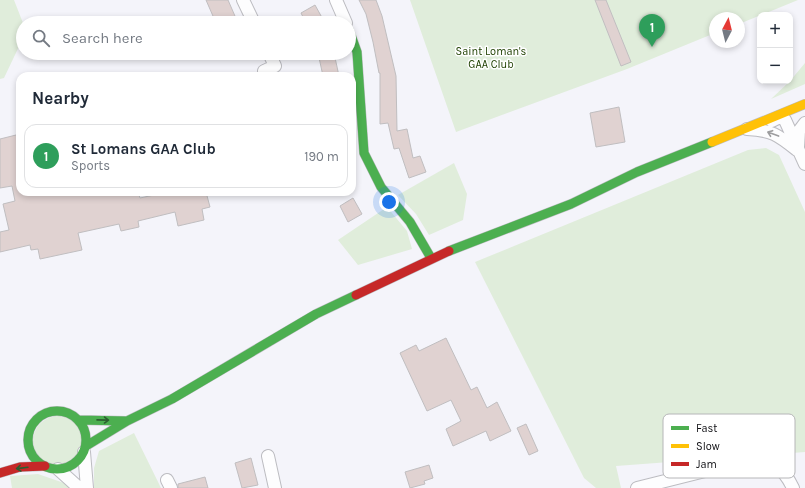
<!DOCTYPE html>
<meta charset="utf-8">
<style>
:root{--surface:#fff;--page:#f2f2f3;--text:#1f2937;--muted:#747a83;--line:#e0e1e3;--accent:#111827}
body{margin:0;font-family:Karla,sans-serif;background:var(--page);color:var(--text)}
.controls{position:absolute;right:12px;top:12px;display:grid;overflow:hidden;border-radius:8px;box-shadow:0 2px 6px #0003}
.controls button{width:36px;height:36px;display:grid;place-items:center;padding:0;border:0;border-bottom:1px solid var(--line);background:var(--surface);color:var(--text);font:20px sans-serif}
.compass{position:absolute;left:709px;top:12px;width:36px;height:36px;border-radius:50%;background:var(--surface);box-shadow:0 2px 6px #0003;rotate:7deg}
.you{position:absolute;left:389px;top:202px;width:14px;height:14px;margin:-10px;border:3px solid #fff;border-radius:50%;background:#1a73e8;box-shadow:0 0 0 6px #1a73e833}
.badge{display:grid;place-items:center;width:26px;height:26px;border-radius:50%;background:var(--accent);color:#fff;font-size:13px;font-weight:700}
.pin{position:absolute;translate:-50% -33px;filter:drop-shadow(0 1px 2px #0008)}
.pin::after{content:'';position:absolute;top:21px;width:14px;height:12px;background:inherit;clip-path:polygon(0 0,100% 0,50% 100%)}
.list{margin:0;padding:0;list-style:none}
h2{display:flex;justify-content:space-between;align-items:center;height:52px;margin:0;padding:0 16px;font-size:17px}
h2 small{font-size:13px;font-weight:400;color:var(--muted)}
.list li{display:grid;grid-template-columns:26px 1fr auto;gap:12px;align-items:center;box-sizing:border-box;height:64px;margin:0 8px 8px;padding:0 8px;border:1px solid var(--line);border-radius:12px}
.list b{display:block;font-size:15px;white-space:nowrap}
.list p{margin:0;font-size:13px;white-space:nowrap;color:var(--muted)}
.list em{font-size:13px;font-style:normal;color:var(--muted)}
.icon{flex:none;width:22px;height:22px;fill:none;stroke:currentColor;stroke-width:2;stroke-linecap:round;stroke-linejoin:round}
.map{position:relative;flex:none;width:805px;height:488px;overflow:hidden}
.search{position:absolute;background:var(--surface);box-shadow:0 2px 6px #0003;left:16px;top:16px;width:340px;height:44px;display:flex;align-items:center;gap:10px;box-sizing:border-box;padding:0 14px;border-radius:22px;color:var(--muted);font-size:15px}
.panel{position:absolute;background:var(--surface);box-shadow:0 2px 6px #0003;left:16px;top:72px;width:340px;height:124px;border-radius:12px}
.map>svg:first-child{display:block}
.green{fill:#e0eddb}
.building{fill:#e0d2d1;stroke:#c0bec0}
.lines{fill:none;stroke-linecap:round;stroke-linejoin:round}
.street-casing{stroke:#bcbcc1;stroke-width:14}
.fast-casing{stroke:#bcbcc1;stroke-width:10}
.slow-casing{stroke:#bcbcc1;stroke-width:10}
.jam-casing{stroke:#bcbcc1;stroke-width:10}
.street{stroke:#fdfdfe;stroke-width:12}
.fast{stroke:#4caf50;stroke-width:9}
.slow{stroke:#ffc107;stroke-width:9}
.jam{stroke:#c62828;stroke-width:9}
.oneway{stroke:#9d9d9f}
.oneway2{stroke:#2c5e30}
.labels{text-anchor:middle;stroke-width:3;stroke-linejoin:round;paint-order:stroke}
.park-label{font-size:11px;fill:#1f4001;stroke:#fff}
.key{fill:#fff;stroke:#b6b6b8;stroke-width:1}
.key-label{font-size:11px;fill:#0d0d11}
</style>
<div class="map">
<svg width="805" height="488" viewBox="0 0 805 488">
<rect width="100%" height="100%" fill="#f4f4fa"/>
<!-- green -->
<path class="green" d="M 0,0 L 14,0 L 23,23 L 23,38 L 4,78 L 0,79 Z
M 410,0 L 798,0 L 739,24 L 739,18 L 715,18 L 715,33 L 627,69 L 456,132 Z
M 805,63 L 805,84 L 771,99 L 790,81 Z
M 766,148 L 779,155 L 805,212 L 805,452 L 616,466 L 621,488 L 596,488 L 584,478 L 475,262 L 748,150 Z
M 454,163 L 467,194 L 463,220 L 429,235 L 416,214 L 398,195 Z
M 387,207 L 407,231 L 412,249 L 358,265 L 338,240 Z
M33 441a25 25 0 1 1 50 0a25 25 0 1 1-50 0Z
M 134,433 L 161,488 L 94,488 L 94,468 L 99,451 Z
M 38,474 L 64,483 L 71,488 L 12,488 L 10,476 Z"/>
<!-- building -->
<path class="building" d="M 206,0 L 228,0 L 238,23 L 216,23 Z
M 359,0 L 376,0 L 382,16 L 396,76 L 397,131 L 407,129 L 413,158 L 420,156 L 426,172 L 409,178 L 399,148 L 394,149 L 388,123 L 380,124 L 380,73 L 379,73 L 373,42 L 366,14 Z
M 595,0 L 606,0 L 631,62 L 621,66 Z
M 315,5 L 325,23 L 306,23 L 301,13 Z
M 318,53 L 334,53 L 339,76 L 323,76 Z
M 619,107 L 625,142 L 596,147 L 590,113 Z
M 20,134 L 20,192 L 138,192 L 140,198 L 168,192 L 206,192 L 210,207 L 202,209 L 204,220 L 178,226 L 175,212 L 138,221 L 139,227 L 121,231 L 119,224 L 78,233 L 82,250 L 40,259 L 38,249 L 31,250 L 30,245 L 0,252 L 0,232 L 9,230 L 3,204 L 15,201 L 12,186 L 0,188 L 0,139 Z
M 353,198 L 362,214 L 348,222 L 340,206 Z
M 446,338 L 471,390 L 477,387 L 487,408 L 497,402 L 511,431 L 490,441 L 486,431 L 453,446 L 446,429 L 461,421 L 451,400 L 427,411 L 400,353 L 416,345 L 419,351 Z
M 526,424 L 538,451 L 529,455 L 517,428 Z
M 251,458 L 258,485 L 242,488 L 235,463 Z
M 429,465 L 433,478 L 424,481 L 425,484 L 410,488 L 405,472 Z
M 205,477 L 208,488 L 178,488 L 178,484 Z"/>
<g class="lines">
<defs>
<path id="street" d="M 243,0 L 254,23
M 336,0 L 346,23
M 264,71 L 275,66 L 269,53
M 772,121 L 780,117 L 785,120 L 805,164
M 747,129 C 772,130 778,135 797,150
M 798,147 L 799,131 L 805,123
M 84,452 L 87,488
M 268,456 L 275,488
M 58,469 L 79,488
M 167,480 L 171,488
M 637,488 L 753,459 C 774,463 783,467 793,488"/>
<path id="fast" d="M 349,30 L 357,52 L 364,153 L 381,187 L 410,222 L 431,258
M 449,251 L 571,204 L 637,172 L 712,142
M28 440a29 29 0 1 1 58 0a29 29 0 1 1-58 0Z
M 79,420 L 126,421
M 86,446 L 127,421 L 172,399 L 316,314 L 356,295"/>
<path id="slow" d="M 712,142 L 805,104"/>
<path id="jam" d="M 356,295 L 449,251
M 0,473 L 20,467 L 45,466"/>
</defs>
<!-- street casing -->
<use href="#street" class="street-casing"/>
<!-- fast casing -->
<use href="#fast" class="fast-casing"/>
<!-- slow casing -->
<use href="#slow" class="slow-casing"/>
<!-- jam casing -->
<use href="#jam" class="jam-casing"/>
<!-- street -->
<use href="#street" class="street"/>
<!-- fast -->
<use href="#fast" class="fast"/>
<!-- slow -->
<use href="#slow" class="slow"/>
<!-- jam -->
<use href="#jam" class="jam"/>
</g>
<!-- one-way arrows -->
<defs><path id="oneway-shaft" d="M-6 0H5M1.5-3L5.5 0L1.5 3" fill="none" stroke-width="1.6" stroke-linecap="round" stroke-linejoin="round"/></defs>
<use class="oneway" href="#oneway-shaft" transform="translate(773 134) rotate(-160)"/>
<g class="oneway2">
<use href="#oneway-shaft" transform="translate(103 420) rotate(1)"/>
<use href="#oneway-shaft" transform="translate(22 468) rotate(173)"/>
</g>
<g class="labels">
<!-- park labels -->
<g class="park-label">
<text x="491" y="55">Saint Loman's<tspan x="491" dy="13">GAA Club</tspan></text>
</g>
</g>
<!-- legend -->
<rect x="663" y="414" width="132" height="64" rx="6" class="key"/>
<rect x="671" y="426" width="18" height="4" fill="#4caf50"/>
<rect x="671" y="444" width="18" height="4" fill="#ffc107"/>
<rect x="671" y="462" width="18" height="4" fill="#c62828"/>
<g class="key-label">
<text x="696" y="432">Fast</text>
<text x="696" y="450">Slow</text>
<text x="696" y="468">Jam</text>
</g>
</svg>
<div class="controls">
<button>+</button>
<button>−</button>
</div>
<svg class="compass" viewBox="-18 -18 36 36"><path d="M0-13l5 13h-10z" fill="#e53935"/><path d="M0 13l5-13h-10z" fill="#747a83"/></svg>
<div class="you"></div>
<div class="pin badge" style="left:652px;top:47px;background:#2e9e5b">1</div>
<div class="search"><svg class="icon" aria-label="search" viewBox="0 0 24 24"><circle cx="10" cy="10" r="6"/><path d="M15 15l6 6"/></svg>Search here</div>
<section class="panel">
<h2>Nearby<small></small></h2>
<ul class="list">
<li><span class="badge" style="background:#2e9e5b">1</span><div><b>St Lomans GAA Club</b><p>Sports</p></div><em>190 m</em></li>
</ul>
</section>
</div>
